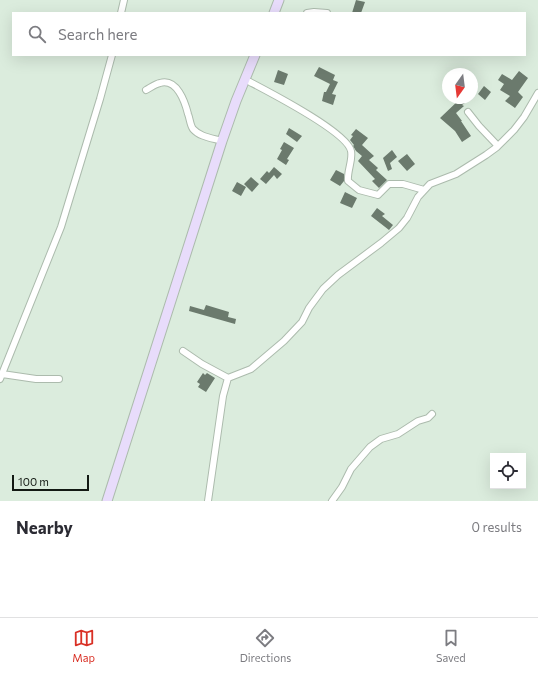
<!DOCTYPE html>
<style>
:root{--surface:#fff;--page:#f2f2f3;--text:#2b2b33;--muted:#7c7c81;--line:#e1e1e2;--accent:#d93025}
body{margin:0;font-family:Commissioner,sans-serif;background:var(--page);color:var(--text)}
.controls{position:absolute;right:12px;bottom:12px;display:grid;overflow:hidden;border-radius:0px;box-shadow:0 4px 16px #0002}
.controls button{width:36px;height:36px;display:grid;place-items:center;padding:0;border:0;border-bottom:1px solid var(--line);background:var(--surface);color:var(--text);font:20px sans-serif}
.compass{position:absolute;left:442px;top:68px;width:36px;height:36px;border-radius:50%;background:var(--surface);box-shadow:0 4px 16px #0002;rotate:194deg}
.scale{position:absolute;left:12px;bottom:10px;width:77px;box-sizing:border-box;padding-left:4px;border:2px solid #131913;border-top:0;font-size:11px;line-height:14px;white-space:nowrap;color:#131913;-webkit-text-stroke:3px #dbecdd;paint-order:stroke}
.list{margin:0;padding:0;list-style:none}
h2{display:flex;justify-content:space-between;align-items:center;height:52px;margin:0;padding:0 16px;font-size:17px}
h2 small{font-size:13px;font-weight:400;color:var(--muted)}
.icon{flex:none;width:22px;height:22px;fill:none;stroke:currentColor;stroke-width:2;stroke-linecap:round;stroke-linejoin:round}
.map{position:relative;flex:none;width:538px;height:501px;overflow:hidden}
.search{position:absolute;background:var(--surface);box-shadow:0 4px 16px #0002;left:12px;right:12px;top:12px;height:44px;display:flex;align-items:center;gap:10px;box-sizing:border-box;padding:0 14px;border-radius:0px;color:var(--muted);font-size:15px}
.sheet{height:116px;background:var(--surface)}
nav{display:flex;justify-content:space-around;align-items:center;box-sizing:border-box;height:56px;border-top:1px solid var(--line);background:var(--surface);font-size:11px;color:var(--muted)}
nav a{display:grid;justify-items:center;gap:2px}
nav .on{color:var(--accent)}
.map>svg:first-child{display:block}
.building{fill:#6b7a6d}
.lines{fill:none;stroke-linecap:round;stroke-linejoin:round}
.minor-casing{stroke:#acbbad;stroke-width:8}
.secondary-casing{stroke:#acbbad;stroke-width:11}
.minor{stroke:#fff;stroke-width:6}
.secondary{stroke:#e8dcfb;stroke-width:9}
</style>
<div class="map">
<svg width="538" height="501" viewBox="0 0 538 501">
<rect width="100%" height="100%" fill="#dbecdd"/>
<!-- building -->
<path class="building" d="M 356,0 L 365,2 L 361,13 L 352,13 Z
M 319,67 L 335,75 L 333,80 L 338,82 L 332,94 L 336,95 L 333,105 L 322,101 L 324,92 L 326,92 L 330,84 L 314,76 Z
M 278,70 L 288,74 L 284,85 L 274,82 Z
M 519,71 L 528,78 L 518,92 L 523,97 L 515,108 L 505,101 L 510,96 L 500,90 L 504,84 L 498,80 L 502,74 L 512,80 Z
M 484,86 L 491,92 L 485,100 L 478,94 Z
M 461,98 L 472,98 L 462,105 L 464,106 L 456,113 L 462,121 L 461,121 L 471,136 L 462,142 L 455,131 L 440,118 Z
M 289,128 L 302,136 L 297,142 L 286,134 Z
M 356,129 L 368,138 L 362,145 L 374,156 L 369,160 L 378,168 L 376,170 L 387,180 L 379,188 L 372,181 L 375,179 L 358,161 L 362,156 L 356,151 L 353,146 L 354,145 L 350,140 L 353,136 L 351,135 Z
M 284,142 L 294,148 L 287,159 L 289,160 L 286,165 L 277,159 L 282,150 L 280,149 Z
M 392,150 L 397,157 L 390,163 L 392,169 L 388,171 L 383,158 Z
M 407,154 L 415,164 L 407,171 L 398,161 Z
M 274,167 L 282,174 L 277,179 L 274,175 L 266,184 L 260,179 L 267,171 L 269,173 Z
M 336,170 L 344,174 L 344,181 L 340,186 L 330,180 Z
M 251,177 L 259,184 L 252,192 L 244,184 Z
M 237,182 L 246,187 L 241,196 L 232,191 Z
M 345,192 L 357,198 L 352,208 L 340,203 Z
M 377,208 L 385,214 L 382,216 L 393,225 L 389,230 L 371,216 Z
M 206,305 L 229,312 L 228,317 L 236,319 L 235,324 L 189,311 L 190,306 L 204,310 Z
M 203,373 L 205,375 L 207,373 L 215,378 L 206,392 L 198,387 L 200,384 L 197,382 Z"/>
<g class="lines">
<defs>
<path id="minor" d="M 121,13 L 124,0
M 307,13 L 314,12 L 327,13
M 250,82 C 269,92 347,132 351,151 C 353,160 347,171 348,181 L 359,190 L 378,195 L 389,184 L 403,184 L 424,190
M 146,90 C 150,88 155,84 160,83 C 177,78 185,102 188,114 C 190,119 190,125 193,129 C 200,137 212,138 222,141
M 468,112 L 479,126 L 498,146
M 183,351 L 202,364 L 228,378
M 2,374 L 36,379 L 59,379
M 0,379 L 61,227 L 100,99 L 112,55
M 208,501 L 223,396 L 228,378 L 251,369 L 284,341 L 302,322 L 309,308 L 323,289 L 338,275 L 381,243 L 399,228 L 407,218 L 418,197 L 430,184 L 456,174 L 486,155 L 497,147 L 514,130 L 524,117 L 538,93
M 332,501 L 342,487 L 351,469 L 370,447 L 381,439 L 398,434 L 418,421 L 428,418 L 432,414"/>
<path id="secondary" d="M 274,13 L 279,0
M 107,501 L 222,141 L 236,101 L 255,55"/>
</defs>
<!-- minor casing -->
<use href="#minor" class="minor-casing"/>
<!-- secondary casing -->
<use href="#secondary" class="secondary-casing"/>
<!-- minor -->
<use href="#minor" class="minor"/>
<!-- secondary -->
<use href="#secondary" class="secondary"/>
</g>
</svg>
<div class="controls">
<button><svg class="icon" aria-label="locate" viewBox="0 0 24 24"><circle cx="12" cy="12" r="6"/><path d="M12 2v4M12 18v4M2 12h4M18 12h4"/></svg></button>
</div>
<svg class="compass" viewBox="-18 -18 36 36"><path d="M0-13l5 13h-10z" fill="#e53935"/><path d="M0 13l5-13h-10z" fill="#7c7c81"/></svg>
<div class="scale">100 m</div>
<div class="search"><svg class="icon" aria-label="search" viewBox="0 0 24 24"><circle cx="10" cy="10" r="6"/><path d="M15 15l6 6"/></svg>Search here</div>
</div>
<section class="sheet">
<h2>Nearby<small>0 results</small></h2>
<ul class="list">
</ul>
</section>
<nav>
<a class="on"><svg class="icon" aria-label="map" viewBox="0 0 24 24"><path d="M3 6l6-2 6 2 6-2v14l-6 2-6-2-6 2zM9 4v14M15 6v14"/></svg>Map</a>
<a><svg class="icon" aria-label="directions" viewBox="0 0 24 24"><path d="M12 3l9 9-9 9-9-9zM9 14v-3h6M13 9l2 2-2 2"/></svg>Directions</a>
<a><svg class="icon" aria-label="saved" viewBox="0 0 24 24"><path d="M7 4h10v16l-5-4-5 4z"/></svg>Saved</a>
</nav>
